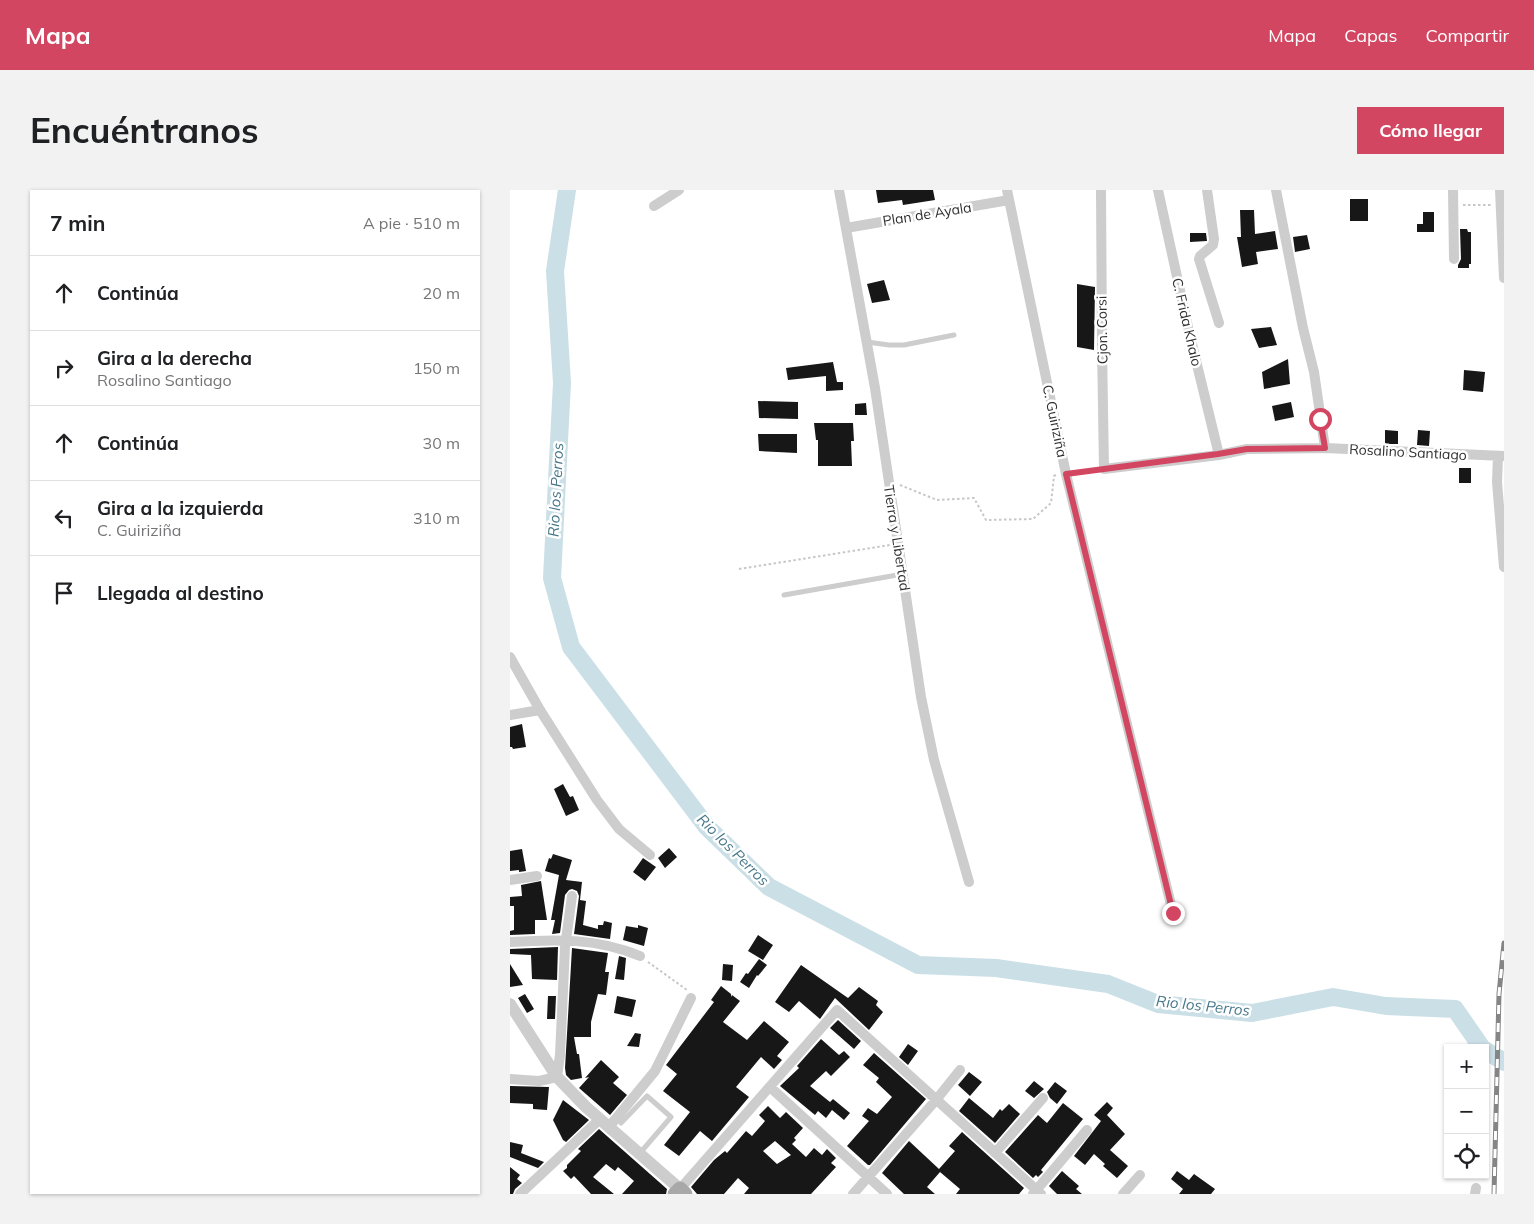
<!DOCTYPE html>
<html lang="es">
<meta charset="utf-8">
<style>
:root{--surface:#fff;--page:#f2f2f2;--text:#202124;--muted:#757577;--line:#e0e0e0;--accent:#d34661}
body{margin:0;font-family:Mulish,sans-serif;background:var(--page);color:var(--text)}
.controls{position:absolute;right:15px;bottom:15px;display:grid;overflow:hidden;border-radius:0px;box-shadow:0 1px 4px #0004}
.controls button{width:45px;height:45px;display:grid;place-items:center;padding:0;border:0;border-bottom:1px solid var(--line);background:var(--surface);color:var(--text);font:25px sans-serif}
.stop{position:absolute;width:15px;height:15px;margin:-11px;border:4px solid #d34661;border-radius:50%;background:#fff}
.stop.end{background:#d34661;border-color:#fff;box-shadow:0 1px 5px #0008}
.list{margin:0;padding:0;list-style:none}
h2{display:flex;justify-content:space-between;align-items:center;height:65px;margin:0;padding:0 20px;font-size:21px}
h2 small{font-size:16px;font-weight:400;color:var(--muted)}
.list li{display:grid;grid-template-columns:32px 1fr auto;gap:15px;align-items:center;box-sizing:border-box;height:75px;padding:0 20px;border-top:1px solid var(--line)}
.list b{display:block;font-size:19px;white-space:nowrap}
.list p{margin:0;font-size:16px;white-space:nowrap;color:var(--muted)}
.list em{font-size:16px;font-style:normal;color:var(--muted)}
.icon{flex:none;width:28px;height:28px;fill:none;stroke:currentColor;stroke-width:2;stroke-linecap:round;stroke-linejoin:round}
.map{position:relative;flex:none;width:994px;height:1004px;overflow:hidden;border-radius:0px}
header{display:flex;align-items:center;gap:30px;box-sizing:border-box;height:70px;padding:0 25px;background:var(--accent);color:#fff}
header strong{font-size:24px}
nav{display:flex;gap:28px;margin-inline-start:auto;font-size:18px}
.intro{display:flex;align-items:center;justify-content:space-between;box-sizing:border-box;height:120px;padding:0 30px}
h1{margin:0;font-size:35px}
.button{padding:12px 22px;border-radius:0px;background:var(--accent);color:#fff;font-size:18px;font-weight:700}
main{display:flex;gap:30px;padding:0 30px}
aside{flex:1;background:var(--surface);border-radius:0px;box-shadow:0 1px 4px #0004}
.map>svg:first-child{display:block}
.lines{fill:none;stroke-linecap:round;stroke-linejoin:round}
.river{stroke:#cbdfe7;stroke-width:18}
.building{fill:#171717;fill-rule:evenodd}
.path{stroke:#c7c7c7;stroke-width:2;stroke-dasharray:2.5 2.5;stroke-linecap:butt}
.service{stroke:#cdcdcd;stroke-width:5}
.minor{stroke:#cdcdcd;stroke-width:10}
.tertiary{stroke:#cdcdcd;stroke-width:12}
.primary{stroke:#a8a8a8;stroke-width:15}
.rail-casing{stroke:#858585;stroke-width:5}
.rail{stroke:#fff;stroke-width:3;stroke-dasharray:9;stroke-linecap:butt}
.route{stroke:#d34661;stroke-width:6}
.labels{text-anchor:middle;stroke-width:5;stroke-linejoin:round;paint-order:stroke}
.street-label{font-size:14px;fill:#303030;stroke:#fff}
.water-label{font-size:15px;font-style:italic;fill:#46778a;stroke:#fff}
</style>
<header>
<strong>Mapa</strong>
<nav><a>Mapa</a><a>Capas</a><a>Compartir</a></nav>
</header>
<div class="intro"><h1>Encuéntranos</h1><a class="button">Cómo llegar</a></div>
<main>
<aside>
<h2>7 min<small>A pie · 510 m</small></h2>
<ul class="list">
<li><svg class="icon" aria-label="ahead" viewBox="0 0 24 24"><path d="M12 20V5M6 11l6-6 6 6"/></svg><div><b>Continúa</b></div><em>20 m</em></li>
<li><svg class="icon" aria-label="right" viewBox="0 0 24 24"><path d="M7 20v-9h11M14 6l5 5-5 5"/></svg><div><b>Gira a la derecha</b><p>Rosalino Santiago</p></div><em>150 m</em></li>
<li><svg class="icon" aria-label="ahead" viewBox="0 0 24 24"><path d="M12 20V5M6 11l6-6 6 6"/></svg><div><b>Continúa</b></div><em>30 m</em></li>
<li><svg class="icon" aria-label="left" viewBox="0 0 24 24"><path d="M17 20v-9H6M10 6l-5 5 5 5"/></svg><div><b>Gira a la izquierda</b><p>C. Guiriziña</p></div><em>310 m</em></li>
<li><svg class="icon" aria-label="arrive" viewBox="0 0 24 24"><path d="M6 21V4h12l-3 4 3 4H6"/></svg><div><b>Llegada al destino</b></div></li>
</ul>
</aside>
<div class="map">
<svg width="994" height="1004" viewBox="0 0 994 1004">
<rect width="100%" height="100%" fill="#fff"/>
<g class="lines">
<!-- river -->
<path class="river" d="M 57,0 L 45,81 L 52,193 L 42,388 L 61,457 L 197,637 L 259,697 L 408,775 L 486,778 L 598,794 L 648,814 L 742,823 L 823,807 L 876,816 L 945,819 L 972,858
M 975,860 L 994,872"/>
</g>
<!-- building -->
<path class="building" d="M 366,0 L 423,0 L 425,10 L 393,15 L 392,10 L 368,13 Z
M 840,9 L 858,9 L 858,31 L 840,31 Z
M 730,20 L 744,20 L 745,44 L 765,41 L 768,59 L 746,62 L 748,74 L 732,77 L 727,47 L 731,47 Z
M 913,22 L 924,22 L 924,42 L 907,42 L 907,34 L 913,34 Z
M 950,39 L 957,39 L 958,42 L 961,42 L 961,74 L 959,74 L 959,78 L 948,78 L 948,75 L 951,69 Z
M 680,43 L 696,43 L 697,51 L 680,52 Z
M 797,45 L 800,59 L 785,62 L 783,47 Z
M 374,90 L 380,110 L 362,113 L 357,94 Z
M 567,94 L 585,97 L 584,160 L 567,157 Z
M 761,137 L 767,155 L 749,158 L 741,139 Z
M 778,169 L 780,194 L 754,199 L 752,182 Z
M 323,172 L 327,192 L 333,192 L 333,200 L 316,201 L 316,186 L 278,190 L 276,178 Z
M 954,180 L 975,182 L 973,202 L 953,200 Z
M 248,211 L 288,212 L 288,229 L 249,228 Z
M 781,212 L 784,227 L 765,231 L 762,216 Z
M 356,213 L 357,225 L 345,225 L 345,214 Z
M 304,233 L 343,233 L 344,251 L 341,251 L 342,276 L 308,276 L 308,250 L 306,250 Z
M 875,240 L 888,241 L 888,254 L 875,254 Z
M 908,240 L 920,241 L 919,256 L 907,255 Z
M 248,244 L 287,244 L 287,263 L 249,261 Z
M 949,278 L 961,278 L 961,293 L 949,293 Z
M 12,534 L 16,557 L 3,559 L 2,557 L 0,557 L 0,537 Z
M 53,594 L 60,607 L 63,606 L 69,620 L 56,626 L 44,599 Z
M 159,658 L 167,667 L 155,678 L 148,668 Z
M 12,659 L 16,681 L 9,682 L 9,680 L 0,681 L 0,661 Z
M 43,664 L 62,670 L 56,690 L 72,692 L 70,710 L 76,711 L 73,735 L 88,739 L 88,735 L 93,735 L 94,731 L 102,733 L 100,749 L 64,744 L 69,706 L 67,701 L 62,699 L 59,700 L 55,705 L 50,743 L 42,744 L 45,730 L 41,730 L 49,685 L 35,681 L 39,668 L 41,669 Z
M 133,668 L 146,677 L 135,691 L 123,682 Z
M 31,691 L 37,730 L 25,730 L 25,744 L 0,745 L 0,741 L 4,740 L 4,716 L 0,716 L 0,707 L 12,706 L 11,695 Z
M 128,735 L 138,738 L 134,756 L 113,750 L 116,736 L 128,738 Z
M 248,745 L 263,755 L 253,770 L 238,761 Z
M 48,757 L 47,790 L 22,789 L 21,765 L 0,764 L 0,759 Z
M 62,758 L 98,763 L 95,782 L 99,782 L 96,805 L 88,804 L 81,832 L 81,847 L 64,847 L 67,864 L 69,864 L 72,888 L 61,890 L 56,885 L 55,878 Z
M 109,766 L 116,768 L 114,790 L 105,789 Z
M 249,769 L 257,775 L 248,786 L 247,785 L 239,798 L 230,792 L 236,783 L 238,784 Z
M 0,774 L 13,795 L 0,797 Z
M 213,774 L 223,775 L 222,791 L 212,790 Z
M 291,775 L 338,808 L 349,797 L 368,811 L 366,815 L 373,822 L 359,840 L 325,808 L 310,829 L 289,811 L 279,822 L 265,812 Z
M 211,796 L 221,804 L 221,807 L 222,805 L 230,811 L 213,832 L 237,850 L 254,831 L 279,852 L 267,866 L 272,870 L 264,879 L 251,867 L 226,897 L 239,907 L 202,951 L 190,941 L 169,966 L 154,955 L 180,922 L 153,901 L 167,884 L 156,875 L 204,812 L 201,810 Z
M 15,804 L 24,819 L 17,823 L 8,808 Z
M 38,806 L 46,806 L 45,829 L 37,829 Z
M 107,806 L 126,810 L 122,827 L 104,823 Z
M 328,830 L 351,851 L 344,859 L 320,838 Z
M 125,843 L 131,844 L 129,857 L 117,856 Z
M 311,849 L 329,865 L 334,861 L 340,867 L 321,886 L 316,881 L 300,896 L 320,912 L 323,909 L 340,923 L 334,930 L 322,920 L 316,928 L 308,921 L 305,925 L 270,896 L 289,878 L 287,876 Z
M 398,854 L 408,861 L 398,875 L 389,867 Z
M 364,863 L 416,909 L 360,975 L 358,975 L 337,956 L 359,931 L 352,926 L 358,918 L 367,924 L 382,907 L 366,892 L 369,888 L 353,875 Z
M 91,870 L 109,887 L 103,893 L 117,905 L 100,925 L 69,898 L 79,887 L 75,888 Z
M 459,882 L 472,892 L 460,906 L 448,895 Z
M 524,891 L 534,899 L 524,908 L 515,901 Z
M 545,892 L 557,901 L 547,914 L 540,908 L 537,902 Z
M 0,896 L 39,897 L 37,920 L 23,919 L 23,914 L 0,913 Z
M 459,908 L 483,928 L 490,919 L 492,921 L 499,914 L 510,924 L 485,953 L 449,921 Z
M 53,910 L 79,930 L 56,952 L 53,950 L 43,930 Z
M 597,912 L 603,918 L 597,925 L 615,944 L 600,960 L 618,976 L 607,988 L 593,976 L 595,974 L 584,964 L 575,975 L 564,966 L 591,931 L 584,925 Z
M 553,913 L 573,929 L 531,980 L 533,982 L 528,987 L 526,985 L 523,988 L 495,962 L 528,925 L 537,933 Z
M 258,916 L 270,928 L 276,922 L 293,938 L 284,948 L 286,950 L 282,954 L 296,967 L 304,958 L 312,965 L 317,959 L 326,968 L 321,973 L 326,977 L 301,1004 L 234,1004 L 239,998 L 228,988 L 214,1004 L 187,1004 L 181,997 L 204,970 L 215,961 L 217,963 L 236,941 L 242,946 L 255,931 L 249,925 ZM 265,951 L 281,965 L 267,974 L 253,961 Z
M 89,939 L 157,999 L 156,1004 L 112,1004 L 124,991 L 108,977 L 105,981 L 96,974 L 83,987 L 104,1004 L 81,1004 L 64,986 L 61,989 L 53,981 L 57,978 L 57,975 L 71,961 L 68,959 Z
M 452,942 L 514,998 L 509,1004 L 446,1004 L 450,999 L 430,982 L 417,997 L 425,1004 L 394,1004 L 372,983 L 399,951 L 429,979 L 445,961 L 439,956 Z
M 0,952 L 13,955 L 11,963 L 34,972 L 28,978 L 0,967 Z
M 0,977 L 10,985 L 7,989 L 12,993 L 5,999 L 3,1004 L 0,1004 Z
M 552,981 L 569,996 L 566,999 L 572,1004 L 547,1004 L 539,996 Z
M 667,981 L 679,990 L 684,984 L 705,999 L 701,1004 L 669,1004 L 673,999 L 661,989 Z"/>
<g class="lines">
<!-- path -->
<path class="path" d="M 953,15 L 981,15
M 566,283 L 584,281
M 390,295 L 427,310 L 464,308 L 476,330 L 523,329 L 541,313 L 544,286 L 546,285
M 229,379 L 380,355
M 138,772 L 177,800"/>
<!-- service -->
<path class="service" d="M 357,152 L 379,155 L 394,155 L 444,145
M 274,405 L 393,384
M 111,933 L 137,906 L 161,927 L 130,963"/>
<!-- minor -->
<path class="minor" d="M 329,0 L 365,198 L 411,507 L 424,570 L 459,692
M 497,0 L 556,284 L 663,723
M 591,0 L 592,156 L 594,279 L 709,265 L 737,259 L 815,258 L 994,266
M 648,0 L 680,146 L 709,265
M 697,0 L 704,49 L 703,55 L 690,66 L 689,69 L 709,133
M 766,0 L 793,138 L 804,182 L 815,258
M 943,0 L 944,69
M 990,0 L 994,88
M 144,16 L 169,0
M 336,38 L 499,10
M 988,266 L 987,292 L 994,377
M 0,467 L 30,520 L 87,610 L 109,639 L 140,665
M 0,525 L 30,520
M 0,690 L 27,686
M 0,752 C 46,749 87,748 130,766
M 0,889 L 29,891 L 47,887 L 50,865 L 55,757 L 62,706
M 260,897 L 377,1004
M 99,937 L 145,881 L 181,808
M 485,963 L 533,908
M 170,999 L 327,820 L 531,1004
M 10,1004 L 90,929
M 343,1004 L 426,910 L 450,880
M 523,1004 L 577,940
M 613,1004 L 630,985
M 965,1004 L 966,998"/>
<!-- tertiary -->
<path class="tertiary" d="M 0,814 L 47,887 L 76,917 L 170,999"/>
<!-- primary -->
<path class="primary" d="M 165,1004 L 170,999 L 175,1004"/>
<defs>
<path id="rail" d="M 984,1004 L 989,804 L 994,753"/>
</defs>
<!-- rail casing -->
<use href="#rail" class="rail-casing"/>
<!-- rail -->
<use href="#rail" class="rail"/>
</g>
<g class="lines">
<!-- route -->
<path class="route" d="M 663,723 L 556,284 L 708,264 L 737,259 L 815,258 L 810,229"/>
</g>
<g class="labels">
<!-- street labels -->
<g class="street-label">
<text transform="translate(417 24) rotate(-9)" y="5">Plan de Ayala</text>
<text transform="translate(677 132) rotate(77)" y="5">C. Frida Khalo</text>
<text transform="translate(592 140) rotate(-91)" y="5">Cjon. Corsi</text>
<text transform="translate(545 231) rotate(78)" y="5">C. Guiriziña</text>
<text transform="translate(898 262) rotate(3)" y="5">Rosalino Santiago</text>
<text transform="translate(387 348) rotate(81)" y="5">Tierra y Libertad</text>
</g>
<!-- water labels -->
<g class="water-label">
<text transform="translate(46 300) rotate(-87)" y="5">Rio los Perros</text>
<text transform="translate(223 660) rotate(45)" y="5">Rio los Perros</text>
<text transform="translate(693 816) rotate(6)" y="5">Rio los Perros</text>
</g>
</g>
</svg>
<div class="controls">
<button>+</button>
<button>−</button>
<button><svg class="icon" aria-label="locate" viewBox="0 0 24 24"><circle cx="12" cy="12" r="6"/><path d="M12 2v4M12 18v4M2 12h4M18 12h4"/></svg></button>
</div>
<div class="stop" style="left:810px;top:229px"></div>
<div class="stop end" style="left:663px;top:723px"></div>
</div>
</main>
